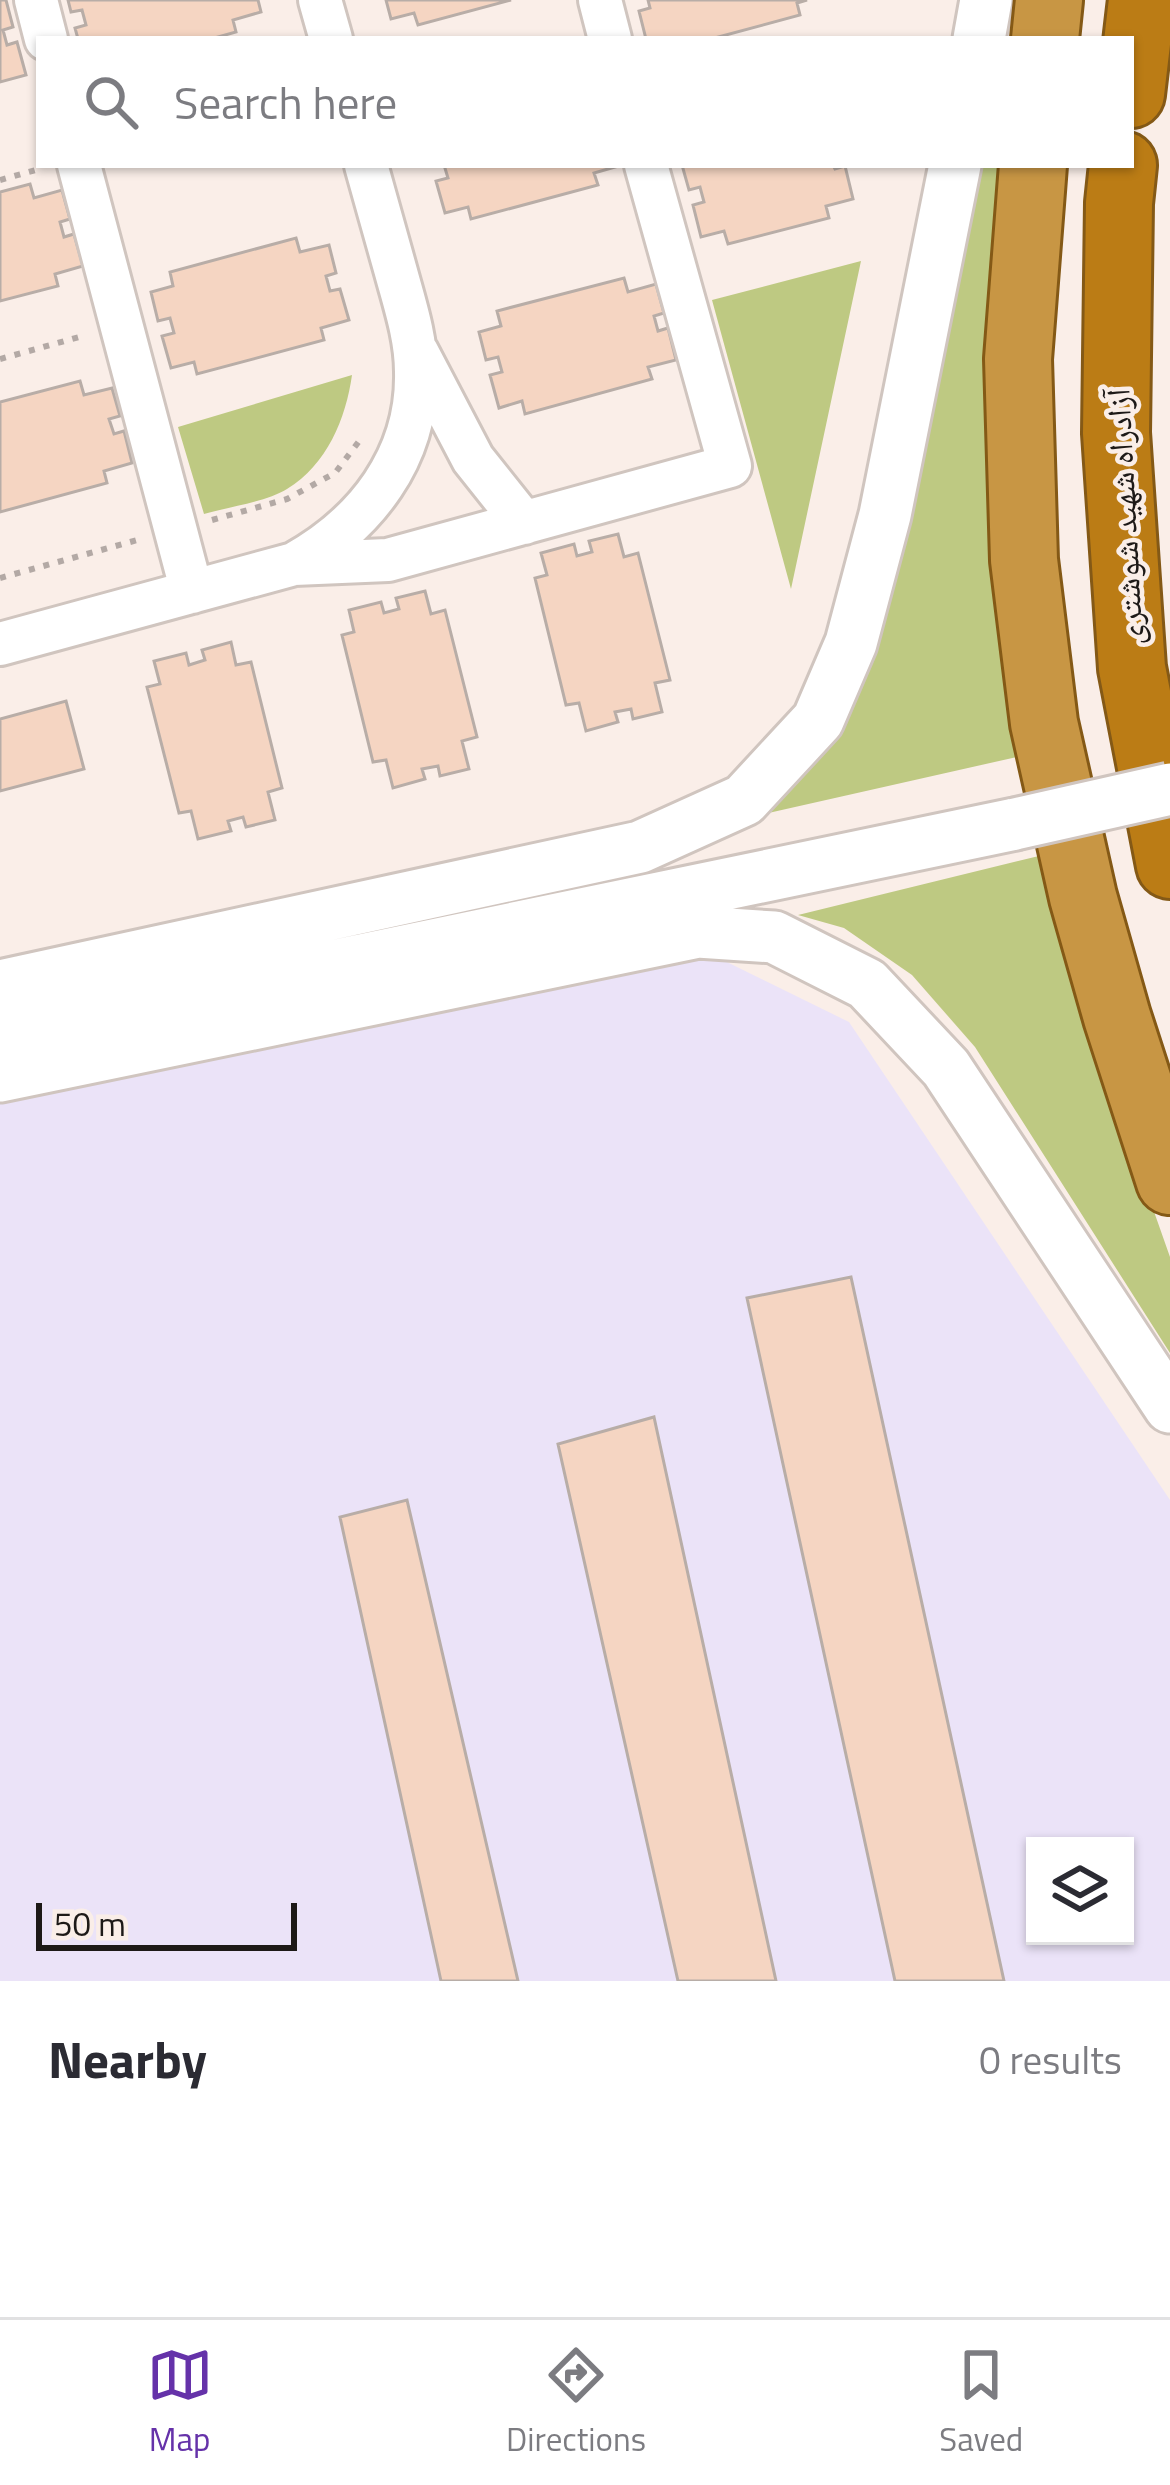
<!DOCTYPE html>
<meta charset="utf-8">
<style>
:root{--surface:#fff;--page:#f7f7f7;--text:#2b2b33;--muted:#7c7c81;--line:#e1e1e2;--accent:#6532a9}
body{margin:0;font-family:"Titillium Web","Noto Naskh Arabic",sans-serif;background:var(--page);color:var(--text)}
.controls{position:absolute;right:36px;bottom:36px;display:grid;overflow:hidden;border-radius:0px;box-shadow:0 3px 9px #0004}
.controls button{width:108px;height:108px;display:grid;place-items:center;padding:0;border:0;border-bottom:3px solid var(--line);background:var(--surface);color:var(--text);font:60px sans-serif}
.scale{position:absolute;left:36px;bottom:30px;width:261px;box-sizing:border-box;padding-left:12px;border:6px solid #1d1917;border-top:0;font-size:33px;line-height:42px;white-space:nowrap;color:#1d1917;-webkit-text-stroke:9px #faeee8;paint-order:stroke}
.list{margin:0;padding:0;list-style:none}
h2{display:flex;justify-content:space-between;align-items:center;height:156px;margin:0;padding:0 48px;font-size:51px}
h2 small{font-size:39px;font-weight:400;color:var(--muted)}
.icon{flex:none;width:66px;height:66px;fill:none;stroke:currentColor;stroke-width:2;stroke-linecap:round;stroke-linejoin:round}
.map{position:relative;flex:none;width:1170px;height:1981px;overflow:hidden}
.search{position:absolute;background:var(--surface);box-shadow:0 3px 9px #0004;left:36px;right:36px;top:36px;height:132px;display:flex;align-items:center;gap:30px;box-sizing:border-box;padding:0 42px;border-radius:0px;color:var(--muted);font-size:45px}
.sheet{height:336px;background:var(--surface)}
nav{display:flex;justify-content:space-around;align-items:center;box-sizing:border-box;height:168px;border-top:3px solid var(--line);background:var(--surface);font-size:33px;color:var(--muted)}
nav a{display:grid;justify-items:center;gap:6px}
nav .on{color:var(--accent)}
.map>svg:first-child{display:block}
.industrial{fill:#ebe3f8;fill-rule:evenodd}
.green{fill:#bec982}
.building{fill:#f5d5c2;stroke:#b8ada7;stroke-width:3}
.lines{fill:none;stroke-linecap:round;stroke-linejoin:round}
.minor-casing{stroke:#d0c5bf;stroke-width:48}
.tertiary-casing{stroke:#d0c5bf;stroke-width:57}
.trunk-casing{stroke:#845916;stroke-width:72}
.motorway-casing{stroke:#845916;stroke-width:72}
.path{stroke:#b3a9a5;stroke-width:6;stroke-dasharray:6 9;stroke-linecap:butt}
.minor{stroke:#fff;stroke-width:42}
.tertiary{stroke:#fff;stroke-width:51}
.trunk{stroke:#c89644;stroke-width:66}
.motorway{stroke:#bb7c15;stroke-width:66}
.tertiary-bridge-casing{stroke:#d0c5bf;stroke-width:57;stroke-linecap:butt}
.tertiary-bridge{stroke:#fff;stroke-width:51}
.labels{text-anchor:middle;stroke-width:9;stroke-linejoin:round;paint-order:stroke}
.street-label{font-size:33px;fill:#1d1917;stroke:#faeee8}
</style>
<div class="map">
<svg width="1170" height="1981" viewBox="0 0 1170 1981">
<rect width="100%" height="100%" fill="#faeee8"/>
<!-- industrial -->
<path class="industrial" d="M 682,940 L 849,1022 L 1170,1500 L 1170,1981 L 0,1981 L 0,1084 ZM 1035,1846 L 1125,1846 L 1125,1936 L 1035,1936 Z"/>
<!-- green -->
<path class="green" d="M 973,165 L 1010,165 L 1030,754 L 764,814 L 800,776 Z
M 861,261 L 791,589 L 712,300 Z
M 352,375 C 346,418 327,465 287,489 C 266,502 228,507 204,514 L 178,427 Z
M 1043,855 L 1090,1030 L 1170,1257 L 1170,1353 L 975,1047 L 912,975 L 844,928 L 798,915 Z"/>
<!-- building -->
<path class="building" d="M 0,0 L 6,0 L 13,27 L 3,30 L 7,45 L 17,42 L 26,75 L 0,82 Z
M 68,0 L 258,0 L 261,12 L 233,20 L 236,32 L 211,39 L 78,39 L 75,28 L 86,25 L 82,10 L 71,12 Z
M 386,0 L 511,0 L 418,25 L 414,13 L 391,19 Z
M 648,0 L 807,0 L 797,3 L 800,15 L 711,39 L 646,39 L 639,11 L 650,8 Z
M 444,165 L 622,165 L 594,173 L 598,185 L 471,219 L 468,207 L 445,213 L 436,181 L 448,178 Z
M 682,165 L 833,165 L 835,169 L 845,166 L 853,199 L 826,206 L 829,218 L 728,244 L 724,231 L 701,237 L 693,205 L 704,202 L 700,187 L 689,190 Z
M 30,184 L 34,198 L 62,190 L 70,219 L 60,222 L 64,237 L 74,234 L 83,266 L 55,274 L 58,286 L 0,301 L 0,192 Z
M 296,238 L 300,252 L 329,245 L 336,273 L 326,276 L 330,291 L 340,289 L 349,320 L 321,328 L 324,340 L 197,374 L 194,362 L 171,368 L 162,336 L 174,333 L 170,318 L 158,321 L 151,292 L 173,286 L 170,272 Z
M 624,278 L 628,292 L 656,284 L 664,313 L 654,316 L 658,331 L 668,328 L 676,360 L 648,367 L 652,379 L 525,414 L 522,401 L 499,408 L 490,375 L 502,372 L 498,357 L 486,360 L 479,332 L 501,326 L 497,311 Z
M 80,381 L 84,395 L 112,388 L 120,416 L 109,419 L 114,434 L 124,431 L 132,463 L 104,471 L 107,483 L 0,512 L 0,402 Z
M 618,534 L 624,557 L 638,553 L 670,680 L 655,683 L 662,712 L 633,719 L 631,709 L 615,712 L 618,722 L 586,731 L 579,703 L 566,705 L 535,578 L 547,575 L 541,553 L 574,544 L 577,556 L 592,552 L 589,541 Z
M 425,591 L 431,614 L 445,610 L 477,737 L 462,741 L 469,769 L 440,776 L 438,766 L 422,769 L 425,779 L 393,788 L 386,760 L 373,762 L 342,635 L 354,632 L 349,610 L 381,602 L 384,613 L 399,609 L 396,598 Z
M 231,642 L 236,665 L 251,662 L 282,788 L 268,792 L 275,820 L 246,827 L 243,817 L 228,821 L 231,831 L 198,839 L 191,811 L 179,813 L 147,687 L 160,684 L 154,661 L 186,653 L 189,665 L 205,660 L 202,650 Z
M 66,701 L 84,769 L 0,791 L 0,719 Z
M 851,1277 L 1004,1981 L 895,1981 L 747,1298 Z
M 654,1417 L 776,1981 L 678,1981 L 558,1444 Z
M 407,1500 L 518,1981 L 441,1981 L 340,1517 Z"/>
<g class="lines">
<defs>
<path id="minor" d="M 36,0 L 46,39
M 320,0 L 331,39
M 600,0 L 610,39
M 79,165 L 192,592
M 417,352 L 473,459 L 524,523
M 294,564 L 388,560 L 730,466 L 646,165
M 0,644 L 294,564 C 366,524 418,457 416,372 C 416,338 405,305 396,272 C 386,236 376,201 366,165"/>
<path id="tertiary" d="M 979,39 L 986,0
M 0,986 L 640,847 L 744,800 L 818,720 L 851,643 L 885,515 L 955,165
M 0,1035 L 1015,824
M 0,1076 L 698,932 L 774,937 L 867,984 L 946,1068 L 1170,1407"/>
<path id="trunk" d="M 1045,39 L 1049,0
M 1033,165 L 1018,359 L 1024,560 L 1044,723 L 1083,897 L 1117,1017 L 1170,1181"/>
<path id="motorway" d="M 1131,94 L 1142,0
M 1123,165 L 1119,203 L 1116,433 L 1132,668 L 1170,865"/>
</defs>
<!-- minor casing -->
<use href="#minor" class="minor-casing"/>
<!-- tertiary casing -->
<use href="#tertiary" class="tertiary-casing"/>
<!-- trunk casing -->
<use href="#trunk" class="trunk-casing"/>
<!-- motorway casing -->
<use href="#motorway" class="motorway-casing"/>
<!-- path -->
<path class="path" d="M 0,180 L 43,168
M 0,359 L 83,336
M 212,520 L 287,499 L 335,473 L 363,436
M 0,578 L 141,539"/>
<!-- minor -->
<use href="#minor" class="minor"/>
<!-- tertiary -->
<use href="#tertiary" class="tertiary"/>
<!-- trunk -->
<use href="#trunk" class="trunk"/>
<!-- motorway -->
<use href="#motorway" class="motorway"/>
<defs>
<path id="tertiary-bridge" d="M 1015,824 L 1170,789"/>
</defs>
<!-- tertiary-bridge casing -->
<use href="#tertiary-bridge" class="tertiary-bridge-casing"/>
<!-- tertiary-bridge -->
<use href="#tertiary-bridge" class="tertiary-bridge"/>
</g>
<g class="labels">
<!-- street labels -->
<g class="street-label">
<text transform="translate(1124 517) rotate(-93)" y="12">آزادراه شهید شوشتری</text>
</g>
</g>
</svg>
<div class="controls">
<button><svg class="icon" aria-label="layers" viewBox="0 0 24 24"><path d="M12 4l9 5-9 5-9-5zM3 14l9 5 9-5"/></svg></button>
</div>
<div class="scale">50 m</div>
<div class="search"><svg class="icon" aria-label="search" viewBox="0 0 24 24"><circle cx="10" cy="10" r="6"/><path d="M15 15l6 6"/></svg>Search here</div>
</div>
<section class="sheet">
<h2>Nearby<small>0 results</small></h2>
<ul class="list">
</ul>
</section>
<nav>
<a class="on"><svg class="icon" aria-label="map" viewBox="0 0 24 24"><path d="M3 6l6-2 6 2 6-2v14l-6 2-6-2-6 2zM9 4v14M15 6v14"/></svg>Map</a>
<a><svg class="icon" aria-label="directions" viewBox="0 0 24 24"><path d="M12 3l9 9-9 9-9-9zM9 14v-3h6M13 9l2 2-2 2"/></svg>Directions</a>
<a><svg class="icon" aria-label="saved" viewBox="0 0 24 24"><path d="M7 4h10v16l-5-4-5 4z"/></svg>Saved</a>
</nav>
